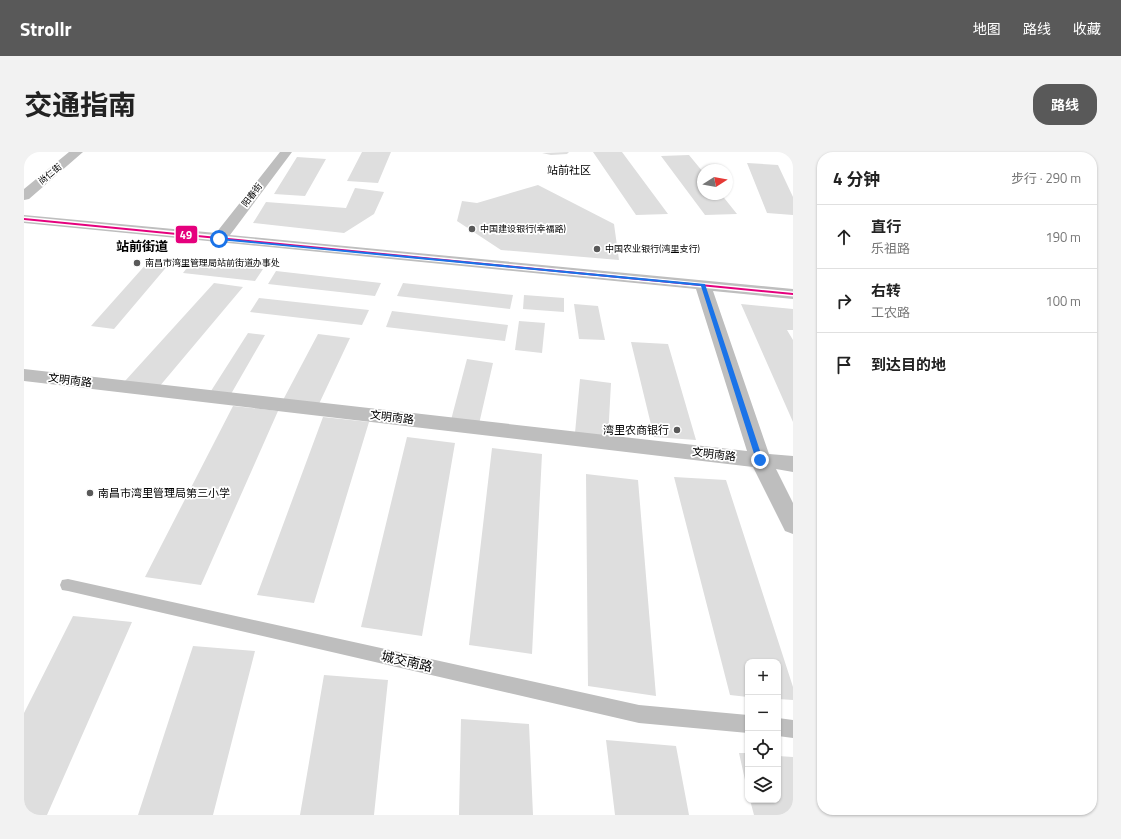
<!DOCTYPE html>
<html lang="zh">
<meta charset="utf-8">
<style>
:root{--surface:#fff;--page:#f2f2f2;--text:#222;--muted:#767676;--line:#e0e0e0;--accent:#595959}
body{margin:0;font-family:"Titillium Web","Noto Sans SC",sans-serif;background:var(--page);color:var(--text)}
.controls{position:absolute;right:12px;bottom:12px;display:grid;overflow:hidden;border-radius:8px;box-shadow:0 1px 3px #0004}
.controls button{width:36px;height:36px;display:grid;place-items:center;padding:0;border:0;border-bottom:1px solid var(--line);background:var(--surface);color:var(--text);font:20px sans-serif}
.compass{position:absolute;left:673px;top:12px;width:36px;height:36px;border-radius:50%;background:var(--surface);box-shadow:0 1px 3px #0004;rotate:79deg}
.stop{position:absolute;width:12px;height:12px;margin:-9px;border:3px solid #1a73e8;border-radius:50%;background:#fff}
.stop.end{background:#1a73e8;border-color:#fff;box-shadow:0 1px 4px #0008}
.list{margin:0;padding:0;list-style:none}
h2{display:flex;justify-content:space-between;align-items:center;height:52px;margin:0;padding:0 16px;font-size:17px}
h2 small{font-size:13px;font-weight:400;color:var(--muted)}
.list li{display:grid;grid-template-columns:26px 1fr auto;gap:12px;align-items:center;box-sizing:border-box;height:64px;padding:0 16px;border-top:1px solid var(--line)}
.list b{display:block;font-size:15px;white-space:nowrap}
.list p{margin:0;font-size:13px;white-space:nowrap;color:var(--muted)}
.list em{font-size:13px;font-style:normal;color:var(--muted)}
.icon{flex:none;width:22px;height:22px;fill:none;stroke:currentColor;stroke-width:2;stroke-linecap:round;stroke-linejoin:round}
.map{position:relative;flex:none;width:769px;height:663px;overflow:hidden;border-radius:16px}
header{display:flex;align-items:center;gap:24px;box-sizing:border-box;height:56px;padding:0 20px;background:var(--accent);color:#fff}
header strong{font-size:19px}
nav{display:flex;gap:22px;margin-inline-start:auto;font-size:14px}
.intro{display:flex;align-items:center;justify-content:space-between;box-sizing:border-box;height:96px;padding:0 24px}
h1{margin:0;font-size:28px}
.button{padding:10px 18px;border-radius:16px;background:var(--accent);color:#fff;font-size:14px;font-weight:700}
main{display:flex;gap:24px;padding:0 24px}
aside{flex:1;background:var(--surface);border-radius:16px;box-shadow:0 1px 3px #0004}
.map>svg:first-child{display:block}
.building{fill:#dedede}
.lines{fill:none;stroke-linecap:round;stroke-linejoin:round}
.service{fill:#bebebe;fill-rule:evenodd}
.tertiary{fill:#bebebe;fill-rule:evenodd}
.bus-1-casing{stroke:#fff;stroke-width:3}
.bus-1{fill:#e5007d;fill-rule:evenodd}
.route{fill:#1a73e8}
.poi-dot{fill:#595959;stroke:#fff;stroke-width:1.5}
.labels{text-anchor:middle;stroke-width:3.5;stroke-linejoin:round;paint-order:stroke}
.far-street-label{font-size:9px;fill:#000;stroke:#fff}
.far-poi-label{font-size:9px;fill:#000;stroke:#fff;text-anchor:start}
.far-quarter-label{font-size:11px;fill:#000;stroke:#fff}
.street-label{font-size:11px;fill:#000;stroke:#fff}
.poi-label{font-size:11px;fill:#000;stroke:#fff;text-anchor:end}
.far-district-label{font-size:13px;font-weight:bold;fill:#000;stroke:#fff}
.near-street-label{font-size:13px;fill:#000;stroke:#fff}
.line-badge{stroke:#fff;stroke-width:1.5}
.badge-label{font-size:11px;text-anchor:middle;font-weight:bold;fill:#fff}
</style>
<header>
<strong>Strollr</strong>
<nav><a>地图</a><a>路线</a><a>收藏</a></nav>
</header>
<div class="intro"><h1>交通指南</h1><a class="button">路线</a></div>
<main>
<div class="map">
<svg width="769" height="663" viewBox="0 0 769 663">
<rect width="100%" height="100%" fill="#fff"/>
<!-- building -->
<path class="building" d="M 338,0 L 367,0 L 354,31 L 323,29 Z
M 545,0 L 543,2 L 527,3 L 518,1 Z
M 569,0 L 598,0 L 644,62 L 612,63 Z
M 665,3 L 679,20 L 679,42 L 697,42 L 713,62 L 681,63 L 637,4 Z
M 273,5 L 302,7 L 281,44 L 250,42 Z
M 723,11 L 754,13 L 769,45 L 769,63 L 743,61 Z
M 514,33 L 590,72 L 595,108 L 477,98 L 433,69 L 438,49 L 453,51 Z
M 331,36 L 360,40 L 350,62 L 320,81 L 229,71 L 242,50 L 322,56 Z
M 168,109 L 239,117 L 231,129 L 159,121 Z
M 124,110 L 145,112 L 90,177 L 67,174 Z
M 252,119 L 357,131 L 351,144 L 244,132 Z
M 190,131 L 219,135 L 135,235 L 101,229 Z
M 379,131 L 489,143 L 486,157 L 373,144 Z
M 500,143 L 540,146 L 540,160 L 499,157 Z
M 235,146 L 345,158 L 338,173 L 226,160 Z
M 550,152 L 574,154 L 581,188 L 555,187 Z
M 717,152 L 769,157 L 769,178 L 763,178 L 769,188 L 769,270 Z
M 368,159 L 484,173 L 481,189 L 362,175 Z
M 495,169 L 521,171 L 518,201 L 491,198 Z
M 224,181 L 241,183 L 207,242 L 187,239 Z
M 294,182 L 326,186 L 294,254 L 259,248 Z
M 607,190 L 644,192 L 672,288 L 630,285 Z
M 443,207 L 469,211 L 455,272 L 427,268 Z
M 556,227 L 587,231 L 584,286 L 551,281 Z
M 209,254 L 254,259 L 177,433 L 121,425 Z
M 299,265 L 345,270 L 290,451 L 233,443 Z
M 383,285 L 431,291 L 398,484 L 337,475 Z
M 468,296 L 518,302 L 508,502 L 445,493 Z
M 562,322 L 614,328 L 632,544 L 564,534 Z
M 650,325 L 702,328 L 769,535 L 769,548 L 754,547 L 754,510 L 724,510 L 724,545 L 706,543 Z
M 49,464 L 108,470 L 23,663 L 0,663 L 0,561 Z
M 169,494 L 231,499 L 189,663 L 114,663 Z
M 300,523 L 364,528 L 350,663 L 276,663 Z
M 437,567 L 505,572 L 509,663 L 435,663 Z
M 582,588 L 652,594 L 665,663 L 591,663 Z
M 715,601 L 724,601 L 724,637 L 723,637 Z
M 754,604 L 769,605 L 769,663 L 730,663 L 726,648 L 754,648 Z"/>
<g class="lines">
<!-- service -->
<path class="service" d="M 44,427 L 615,553 L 724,563 L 724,581 L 615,571 L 44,439 L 38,438 L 36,433 L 38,428 Z
M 754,566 L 769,568 L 769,586 L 754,584 Z"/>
<!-- tertiary -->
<path class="tertiary" d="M 45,0 L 59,0 L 5,47 L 0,48 L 0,37 Z
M 256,0 L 268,0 L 206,83 L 769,137 L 769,147 L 689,139 L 745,302 L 769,304 L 769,320 L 752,317 L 769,351 L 769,382 L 761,379 L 729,315 L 0,229 L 0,217 L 723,299 L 672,137 L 0,71 L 0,63 L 192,81 Z"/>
<defs>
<path id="bus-1" d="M 0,66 L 769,141 L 769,143 L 0,68 Z"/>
</defs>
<!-- bus-1 casing -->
<use href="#bus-1" class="bus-1-casing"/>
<!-- bus-1 -->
<use href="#bus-1" class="bus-1"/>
</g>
<!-- route -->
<path class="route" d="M 194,86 L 681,132 L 739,308 L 736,310 L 732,308 L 677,134 L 195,88 Z"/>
<!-- markers -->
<g class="poi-dot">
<circle cx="448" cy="77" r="4"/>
<circle cx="573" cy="97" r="4"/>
<circle cx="113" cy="111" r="4"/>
<circle cx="653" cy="278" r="4"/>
<circle cx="66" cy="341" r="4"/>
</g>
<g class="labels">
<!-- far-street labels -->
<g class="far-street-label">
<text transform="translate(26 22) rotate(-40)" y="3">尚仁街</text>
<text transform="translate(228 43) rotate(-53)" y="3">阳春街</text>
</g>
<!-- far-poi labels -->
<g class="far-poi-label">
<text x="456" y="80">中国建设银行(幸福路)</text>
<text x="581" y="100">中国农业银行(湾里支行)</text>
<text x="121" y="114">南昌市湾里管理局站前街道办事处</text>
</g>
<!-- far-quarter labels -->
<g class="far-quarter-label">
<text x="545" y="22">站前社区</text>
</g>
<!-- street labels -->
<g class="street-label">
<text transform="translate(46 228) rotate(7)" y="4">文明南路</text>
<text transform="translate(368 265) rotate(7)" y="4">文明南路</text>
<text transform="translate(690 302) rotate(7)" y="4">文明南路</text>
</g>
<!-- poi labels -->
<g class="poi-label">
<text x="645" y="282">湾里农商银行</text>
<text x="74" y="345" text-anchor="start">南昌市湾里管理局第三小学</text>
</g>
<!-- far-district labels -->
<g class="far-district-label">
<text x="118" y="99">站前街道</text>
</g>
<!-- near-street labels -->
<g class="near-street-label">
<text transform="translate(383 509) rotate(13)" y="5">城交南路</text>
</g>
</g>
<rect class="line-badge" x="151" y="73" width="23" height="19" rx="4" fill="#e5007d"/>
<g class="badge-label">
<text x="162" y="87">49</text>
</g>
</svg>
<div class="controls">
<button>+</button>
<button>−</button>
<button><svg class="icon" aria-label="locate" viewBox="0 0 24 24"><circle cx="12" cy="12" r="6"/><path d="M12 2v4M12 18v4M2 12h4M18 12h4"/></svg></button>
<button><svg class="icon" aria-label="layers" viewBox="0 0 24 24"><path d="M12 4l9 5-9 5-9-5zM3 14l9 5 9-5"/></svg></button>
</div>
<svg class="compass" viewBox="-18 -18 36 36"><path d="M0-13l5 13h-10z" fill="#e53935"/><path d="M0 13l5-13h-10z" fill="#767676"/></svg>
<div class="stop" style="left:195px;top:87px"></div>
<div class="stop end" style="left:736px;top:308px"></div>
</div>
<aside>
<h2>4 分钟<small>步行 · 290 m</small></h2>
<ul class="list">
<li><svg class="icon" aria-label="ahead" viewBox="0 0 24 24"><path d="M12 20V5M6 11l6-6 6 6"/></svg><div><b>直行</b><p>乐祖路</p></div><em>190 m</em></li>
<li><svg class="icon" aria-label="right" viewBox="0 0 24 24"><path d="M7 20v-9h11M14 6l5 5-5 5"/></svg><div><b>右转</b><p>工农路</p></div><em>100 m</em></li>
<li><svg class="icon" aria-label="arrive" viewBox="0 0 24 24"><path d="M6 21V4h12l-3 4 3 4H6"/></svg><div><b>到达目的地</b></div></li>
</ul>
</aside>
</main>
